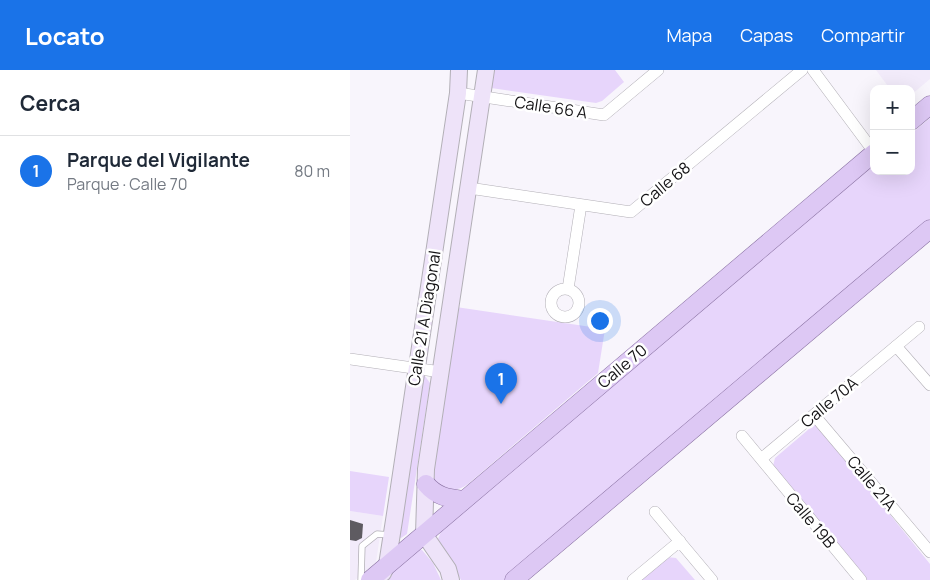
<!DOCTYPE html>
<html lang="es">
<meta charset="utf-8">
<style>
:root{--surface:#fff;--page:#f6f6f7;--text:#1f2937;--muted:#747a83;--line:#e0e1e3;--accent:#1a73e8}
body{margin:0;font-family:Manrope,sans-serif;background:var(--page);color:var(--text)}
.controls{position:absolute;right:15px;top:15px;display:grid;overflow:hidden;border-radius:10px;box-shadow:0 5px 20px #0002}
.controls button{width:45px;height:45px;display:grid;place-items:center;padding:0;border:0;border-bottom:1px solid var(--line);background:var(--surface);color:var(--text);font:25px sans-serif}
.you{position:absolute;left:249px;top:250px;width:18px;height:18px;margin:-12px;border:4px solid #fff;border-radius:50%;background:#1a73e8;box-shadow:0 0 0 8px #1a73e833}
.badge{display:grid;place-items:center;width:32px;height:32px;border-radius:50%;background:var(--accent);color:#fff;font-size:16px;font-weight:700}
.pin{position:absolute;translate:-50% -41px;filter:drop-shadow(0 1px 2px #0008)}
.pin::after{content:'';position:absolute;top:26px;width:18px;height:15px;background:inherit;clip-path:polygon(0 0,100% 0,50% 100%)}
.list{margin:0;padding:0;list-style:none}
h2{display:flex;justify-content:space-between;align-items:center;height:65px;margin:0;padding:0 20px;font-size:21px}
h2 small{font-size:16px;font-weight:400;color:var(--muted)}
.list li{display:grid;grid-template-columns:32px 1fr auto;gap:15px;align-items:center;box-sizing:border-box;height:70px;padding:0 20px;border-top:1px solid var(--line)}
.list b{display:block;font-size:19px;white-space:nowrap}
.list p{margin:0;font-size:16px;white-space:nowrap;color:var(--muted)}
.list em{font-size:16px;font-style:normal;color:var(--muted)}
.map{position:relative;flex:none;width:580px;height:510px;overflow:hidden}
header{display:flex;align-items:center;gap:30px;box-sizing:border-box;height:70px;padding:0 25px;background:var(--accent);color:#fff}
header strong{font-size:24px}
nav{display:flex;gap:28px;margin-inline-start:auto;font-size:18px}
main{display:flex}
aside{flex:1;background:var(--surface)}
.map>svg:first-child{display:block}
.built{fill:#f2ebfa}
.green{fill:#e7d5fb}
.building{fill:#5e5b61}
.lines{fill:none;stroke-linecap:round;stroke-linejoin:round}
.service-casing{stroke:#b2afb6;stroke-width:7}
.minor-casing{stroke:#b2afb6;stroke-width:12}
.secondary-casing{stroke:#b2afb6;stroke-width:18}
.primary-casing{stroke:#8870a0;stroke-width:19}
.service{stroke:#fff;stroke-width:5.5}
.minor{stroke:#fff;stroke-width:11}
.secondary{stroke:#eee3f9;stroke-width:16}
.primary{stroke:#ddc8f4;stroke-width:18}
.labels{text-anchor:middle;stroke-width:5;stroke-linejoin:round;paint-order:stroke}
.street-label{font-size:16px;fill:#131214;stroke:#fff}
</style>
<header>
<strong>Locato</strong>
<nav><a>Mapa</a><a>Capas</a><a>Compartir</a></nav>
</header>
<main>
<aside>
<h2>Cerca<small></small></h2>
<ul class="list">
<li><span class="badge">1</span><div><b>Parque del Vigilante</b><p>Parque · Calle 70</p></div><em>80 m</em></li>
</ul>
</aside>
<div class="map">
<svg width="580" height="510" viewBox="0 0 580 510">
<rect width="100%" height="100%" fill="#f8f5fc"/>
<!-- built -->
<path class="built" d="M 526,0 L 580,0 L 580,9 L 561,25 L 561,19 L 540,19 Z
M 0,441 L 33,446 L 26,492 L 5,510 L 0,510 Z"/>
<!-- green -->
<path class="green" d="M 144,0 L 265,0 L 274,12 L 252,31 L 246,33 L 141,18 Z
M 580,48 L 580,149 L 155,510 L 111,510 L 88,469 L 93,457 L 101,447 L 524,95 L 524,101 L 561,101 L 561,64 Z
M 106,237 L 255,259 L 248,303 L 118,414 C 104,424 94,419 82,409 Z
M 75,306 L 80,313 L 57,464 L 51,468 L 48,467 L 71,308 Z
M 466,353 L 580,494 L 580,510 L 517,510 L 423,396 L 425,388 Z
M 0,401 L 39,407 L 33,446 L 0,441 Z
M 68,480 L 72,480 L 83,493 L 91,510 L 37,510 L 38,506 Z
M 317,487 L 326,488 L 345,510 L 291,510 Z"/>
<!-- building -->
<path class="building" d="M 0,450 L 13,454 L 12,468 L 6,471 L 0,470 Z"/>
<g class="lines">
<defs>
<path id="service" d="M 11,510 L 12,476 L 27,464 L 41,465"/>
<path id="minor" d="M 463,0 L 524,82
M 108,23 L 254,45 L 308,0
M 119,118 L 281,142 L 452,0
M201 233a14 14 0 1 1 28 0a14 14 0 1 1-28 0Z
M 218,219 L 231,135
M 546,276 L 580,315
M 0,289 L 91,302
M 464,345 L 580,482
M 392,366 L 511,510
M 411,389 L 569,257
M 305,442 L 362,510
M 283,510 L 330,471"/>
<path id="secondary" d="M 33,503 L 37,495 L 45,444 L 108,23 L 109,0
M 101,510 L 98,499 L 74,464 L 76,399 L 136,0"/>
<path id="primary" d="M 561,51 L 580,35
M 76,414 C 87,427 98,428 114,430
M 20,510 L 524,83
M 164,510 L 580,159"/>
</defs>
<!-- service casing -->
<use href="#service" class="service-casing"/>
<!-- minor casing -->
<use href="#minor" class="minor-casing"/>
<!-- secondary casing -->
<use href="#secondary" class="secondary-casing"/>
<!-- primary casing -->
<use href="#primary" class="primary-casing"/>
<!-- service -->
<use href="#service" class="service"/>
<!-- minor -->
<use href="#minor" class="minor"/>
<!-- secondary -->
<use href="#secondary" class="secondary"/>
<!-- primary -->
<use href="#primary" class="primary"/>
</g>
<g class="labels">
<!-- street labels -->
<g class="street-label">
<text transform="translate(201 37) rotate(9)" y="6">Calle 66 A</text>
<text transform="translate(315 114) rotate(-40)" y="6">Calle 68</text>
<text transform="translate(74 248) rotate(-81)" y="6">Calle 21 A Diagonal</text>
<text transform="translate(272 296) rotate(-40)" y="6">Calle 70</text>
<text transform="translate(479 332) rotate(-40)" y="6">Calle 70A</text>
<text transform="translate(522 413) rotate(50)" y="6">Calle 21A</text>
<text transform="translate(461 450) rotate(50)" y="6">Calle 19B</text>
</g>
</g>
</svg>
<div class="controls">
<button>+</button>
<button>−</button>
</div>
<div class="you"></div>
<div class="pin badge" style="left:151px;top:334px">1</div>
</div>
</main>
